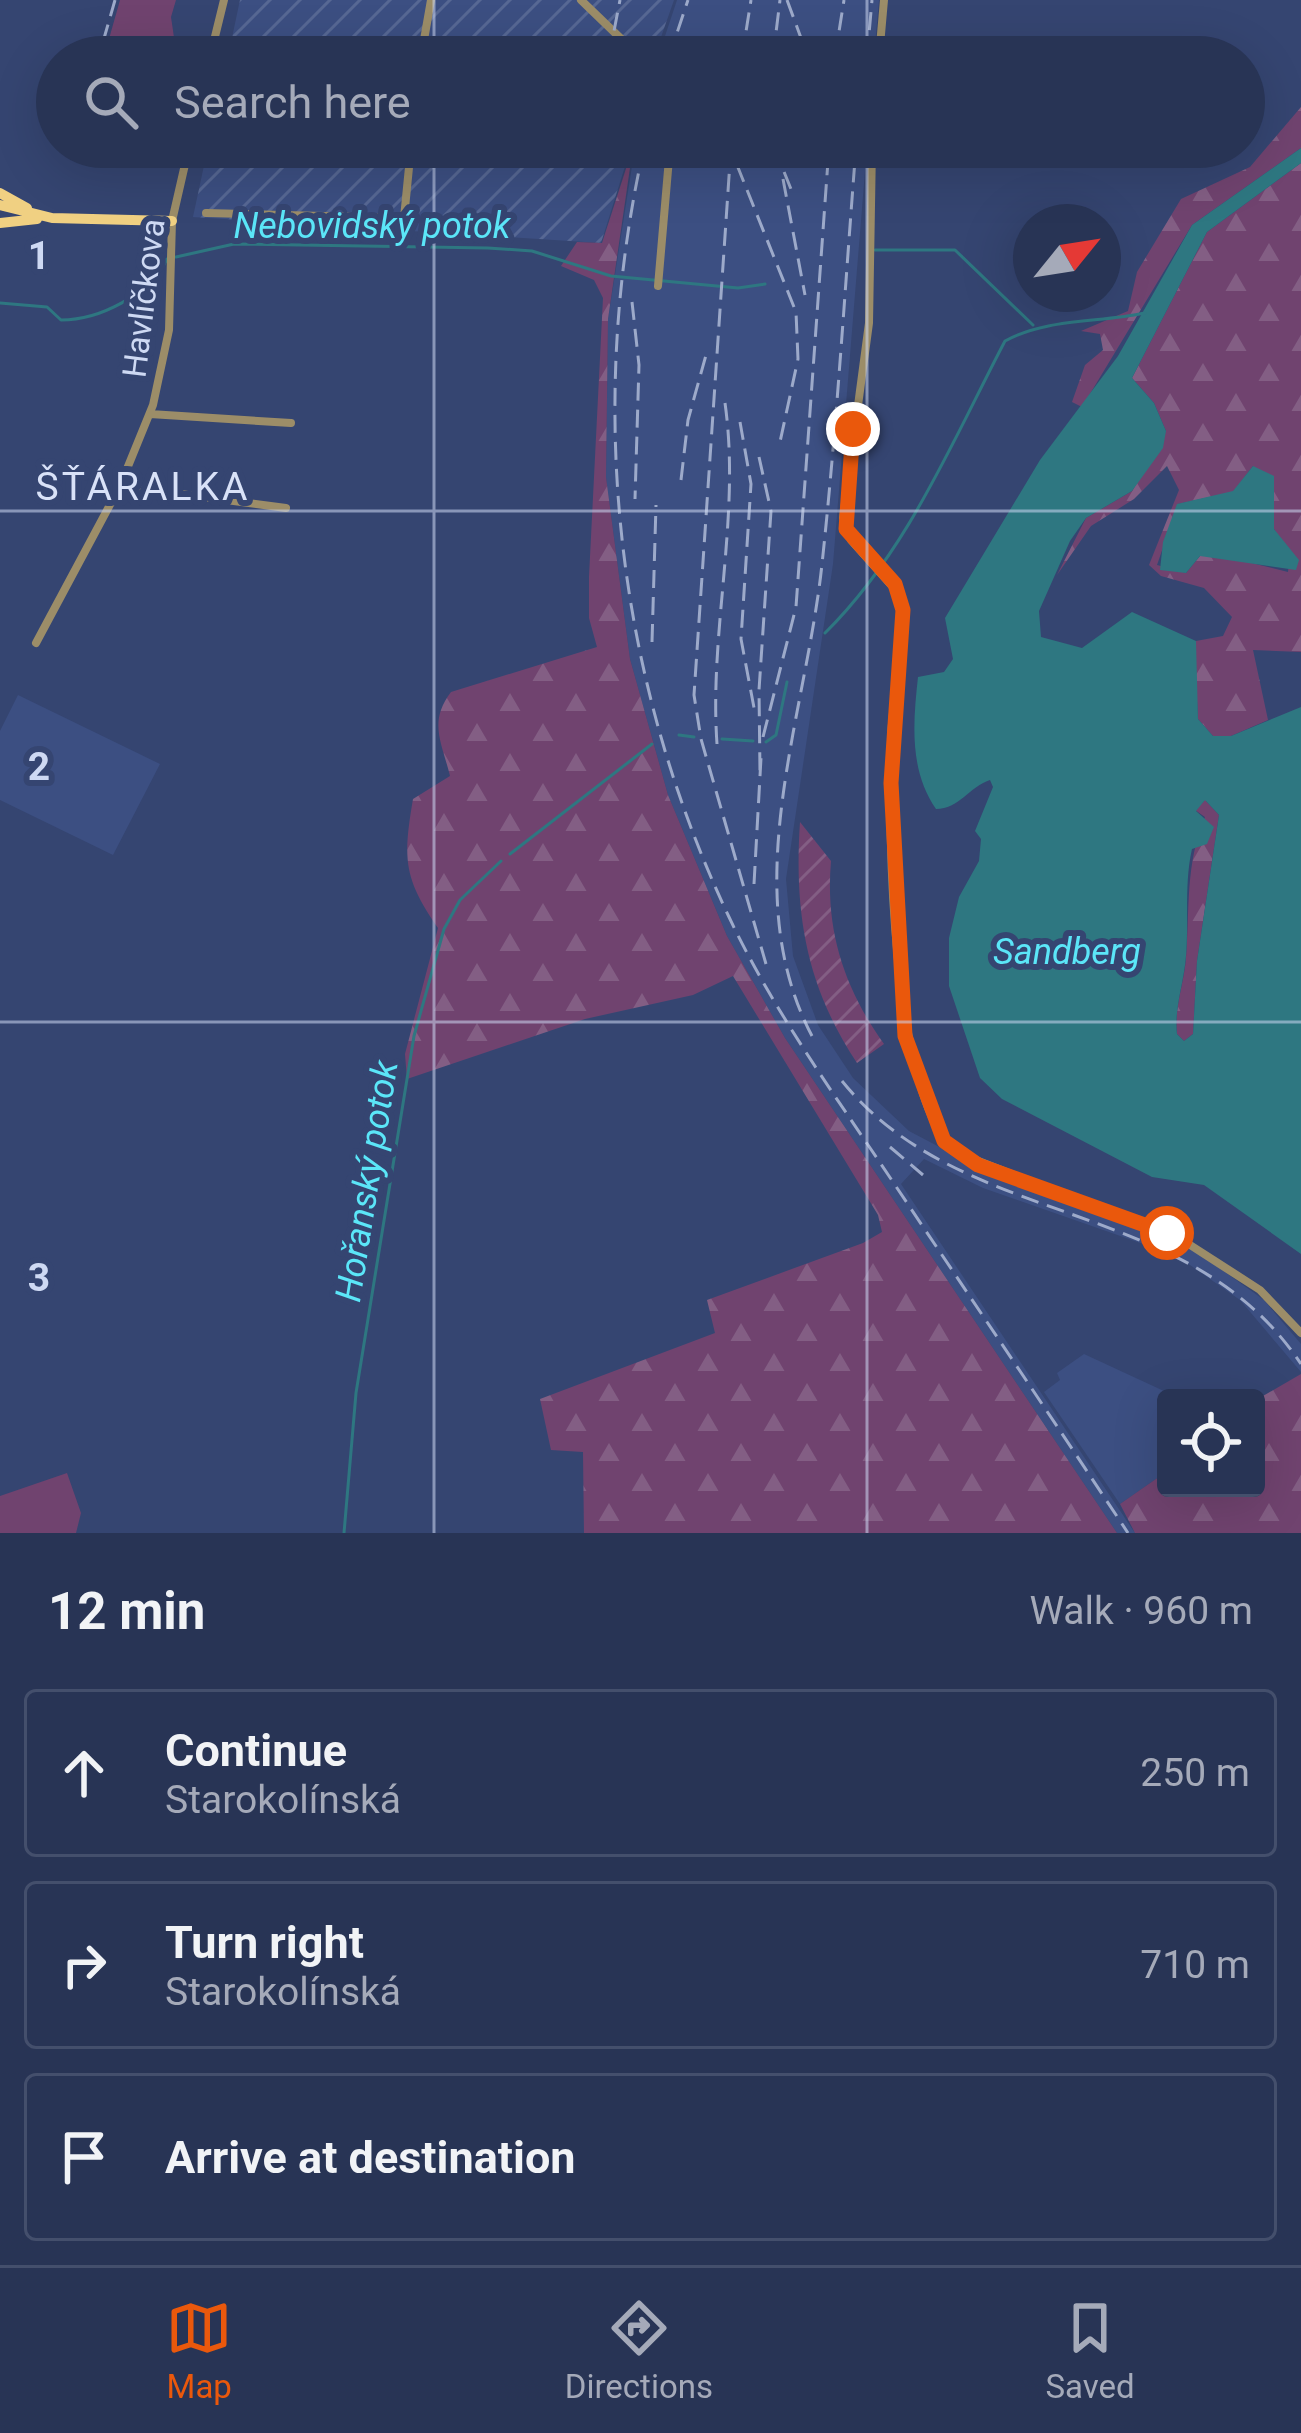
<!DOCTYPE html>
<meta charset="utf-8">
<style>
:root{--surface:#283455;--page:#303c5b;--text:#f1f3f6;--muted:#a5aab9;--line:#444f6c;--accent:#ea580c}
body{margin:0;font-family:Roboto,sans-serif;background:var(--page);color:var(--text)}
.controls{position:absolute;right:36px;bottom:36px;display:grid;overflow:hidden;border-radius:12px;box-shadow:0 12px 48px #0002}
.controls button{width:108px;height:108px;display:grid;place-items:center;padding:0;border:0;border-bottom:3px solid var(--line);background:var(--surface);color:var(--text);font:60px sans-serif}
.compass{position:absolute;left:1013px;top:204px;width:108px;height:108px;border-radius:50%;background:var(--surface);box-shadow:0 12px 48px #0002;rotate:60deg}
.stop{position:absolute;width:36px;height:36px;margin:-27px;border:9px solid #ea580c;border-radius:50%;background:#fff}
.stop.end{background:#ea580c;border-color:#fff;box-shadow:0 3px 12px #0008}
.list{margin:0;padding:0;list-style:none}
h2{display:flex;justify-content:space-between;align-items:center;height:156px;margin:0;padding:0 48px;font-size:51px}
h2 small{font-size:39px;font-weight:400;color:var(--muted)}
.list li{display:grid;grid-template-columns:78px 1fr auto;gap:36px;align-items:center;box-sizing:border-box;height:168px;margin:0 24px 24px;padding:0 24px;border:3px solid var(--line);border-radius:12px}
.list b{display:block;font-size:45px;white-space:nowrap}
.list p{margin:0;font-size:39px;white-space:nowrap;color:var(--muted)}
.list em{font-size:39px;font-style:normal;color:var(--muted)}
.icon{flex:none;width:66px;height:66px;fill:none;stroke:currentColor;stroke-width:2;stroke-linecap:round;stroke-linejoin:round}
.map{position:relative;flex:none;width:1301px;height:1533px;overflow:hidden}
.search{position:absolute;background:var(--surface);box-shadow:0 12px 48px #0002;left:36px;right:36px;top:36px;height:132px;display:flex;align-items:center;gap:30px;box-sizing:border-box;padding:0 42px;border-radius:66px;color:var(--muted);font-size:45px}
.sheet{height:732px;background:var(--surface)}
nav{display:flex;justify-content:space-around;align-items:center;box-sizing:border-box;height:168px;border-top:3px solid var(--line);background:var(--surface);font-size:33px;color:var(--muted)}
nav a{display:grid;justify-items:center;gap:6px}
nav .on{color:var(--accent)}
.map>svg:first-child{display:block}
.built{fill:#3c4f82}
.industrial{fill:url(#industrial-furrows)}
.grass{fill:#70436f}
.forest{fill:url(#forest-firs);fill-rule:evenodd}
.garden{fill:url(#garden-furrows)}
.water{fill:#2e7781;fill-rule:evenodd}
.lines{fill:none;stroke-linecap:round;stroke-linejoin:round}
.stream{stroke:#2e7781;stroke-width:3}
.minor{stroke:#9c8d68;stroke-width:8}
.major{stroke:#f0d082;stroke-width:10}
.rail{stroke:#9daaca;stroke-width:3;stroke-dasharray:18 9;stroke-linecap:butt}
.route{stroke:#ea580c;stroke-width:15}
.grid{fill:none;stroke:#ced9f3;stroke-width:3;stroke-opacity:0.55}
.labels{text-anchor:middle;stroke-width:12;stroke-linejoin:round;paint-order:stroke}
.street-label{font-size:33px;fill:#ced9f3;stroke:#354571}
.water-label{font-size:36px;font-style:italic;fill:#5be6f8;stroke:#354571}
.quarter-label{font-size:39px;letter-spacing:3px;fill:#d9e2f8;stroke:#354571}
.grid-label{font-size:39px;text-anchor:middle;font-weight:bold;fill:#ced9f3;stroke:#354571;stroke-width:12;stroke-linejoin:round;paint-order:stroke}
</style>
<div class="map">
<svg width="1301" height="1533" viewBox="0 0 1301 1533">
<defs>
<pattern id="industrial-furrows" width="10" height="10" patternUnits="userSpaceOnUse" patternTransform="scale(3)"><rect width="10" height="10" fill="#3c4f82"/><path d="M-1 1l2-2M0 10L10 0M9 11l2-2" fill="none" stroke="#576894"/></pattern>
<pattern id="forest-firs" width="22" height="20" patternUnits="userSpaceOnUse" patternTransform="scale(3)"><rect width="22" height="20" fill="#70436f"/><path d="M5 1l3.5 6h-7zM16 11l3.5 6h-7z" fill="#835e84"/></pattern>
<pattern id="garden-furrows" width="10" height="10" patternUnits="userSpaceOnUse" patternTransform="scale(3)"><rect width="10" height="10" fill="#70436f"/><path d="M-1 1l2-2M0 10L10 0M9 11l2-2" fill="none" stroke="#835e84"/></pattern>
</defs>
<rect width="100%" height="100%" fill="#354571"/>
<!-- built -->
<path class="built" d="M 677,0 L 879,0 L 874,57 L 658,57 Z
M 635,147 L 867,147 L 833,564 L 786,879 L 793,956 L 818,1025 L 853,1078 L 909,1131 L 989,1173 L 1197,1252 L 1264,1300 L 1301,1344 L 1301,1372 L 1240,1300 L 1190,1265 L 1146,1245 L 983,1188 L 924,1159 L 901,1184 L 1135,1533 L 1117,1533 L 785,1038 L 727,936 L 668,795 L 630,659 L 606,477 L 608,319 Z
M 18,695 L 160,764 L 113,855 L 0,800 L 0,731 Z
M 1084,1354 L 1179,1398 L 1166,1398 L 1166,1472 L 1120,1504 L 1044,1392 L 1060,1380 L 1057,1373 Z"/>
<!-- industrial -->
<path class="industrial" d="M 240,0 L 674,0 L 654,57 L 228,57 Z
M 208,147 L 631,147 L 601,243 L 193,217 Z"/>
<!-- grass -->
<path class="grass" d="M 120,0 L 176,0 L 171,17 L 176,51 L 134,54 L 107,46 Z
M 67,1473 L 81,1513 L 76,1533 L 0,1533 L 0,1496 Z"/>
<!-- forest -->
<path class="forest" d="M 1301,107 L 1301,148 L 1192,225 L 1082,407 L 1072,402 L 1085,365 L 1103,350 L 1100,334 L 1081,331 L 1128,311 L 1137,272 L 1181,199 L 1250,167 Z
M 633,147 L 608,319 L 606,477 L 630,659 L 668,795 L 727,936 L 785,1038 L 1117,1533 L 584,1533 L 583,1452 L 551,1450 L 540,1399 L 715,1333 L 707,1300 L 863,1243 L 882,1232 L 878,1215 L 733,976 L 693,995 L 585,1019 L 407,1079 L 405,1054 L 438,928 C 403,878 403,858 413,799 L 450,776 C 442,743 428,722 451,692 L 597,647 L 589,618 L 589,577 L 603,298 L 594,280 L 561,266 L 577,242 L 602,243 Z
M 1301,163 L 1301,652 L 1253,650 L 1268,720 L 1231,736 L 1213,736 L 1198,719 C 1198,694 1191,664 1196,641 L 1223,636 L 1232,617 L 1204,588 L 1161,576 L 1149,565 L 1179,490 L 1167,466 L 1134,499 L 1091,526 L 1057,575 L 1086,518 L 1132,491 L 1166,431 L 1154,403 L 1132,378 L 1207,232 ZM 1253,466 L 1271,488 L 1274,529 L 1290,554 L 1288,572 L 1223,556 L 1200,556 L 1186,573 L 1157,565 L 1178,504 L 1233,492 Z
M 1205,800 L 1219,815 L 1197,961 L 1193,1034 L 1184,1041 L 1177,1034 C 1174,1008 1184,984 1186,958 C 1190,908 1185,865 1205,817 L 1195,810 Z
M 1301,1374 L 1301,1533 L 1135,1533 L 1120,1504 L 1166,1472 L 1166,1488 L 1256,1488 L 1256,1400 Z"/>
<!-- garden -->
<path class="garden" d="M 800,822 L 831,861 C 825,930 844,988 884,1044 L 857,1063 C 806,986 794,913 800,822 Z"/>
<!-- water -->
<path class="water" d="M 1301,148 L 1301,163 L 1207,232 L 1132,378 L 1154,403 L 1166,431 L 1163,448 L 1132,491 L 1086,518 L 1070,541 L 1039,611 L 1041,637 L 1082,648 L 1132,612 L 1196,641 L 1198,719 L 1213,736 L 1231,736 L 1301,707 L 1301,1254 L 1204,1185 L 1152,1177 L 1002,1099 L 980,1078 L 949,986 L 949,938 L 959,897 L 979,861 L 981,839 L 975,831 L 993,787 L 990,780 C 969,787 959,809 936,809 C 909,770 913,723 918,677 L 944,672 L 953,659 L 945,618 L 1040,460 L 1118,356 L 1192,225 ZM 1205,800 L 1219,815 L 1197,961 L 1193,1034 L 1184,1041 L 1177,1034 C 1174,1008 1184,983 1186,956 C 1189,921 1184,884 1192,849 L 1207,844 L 1214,827 L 1196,811 Z
M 1253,466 L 1274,476 L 1274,529 L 1299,560 L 1296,570 L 1200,556 L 1186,573 L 1160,570 L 1163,542 L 1177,504 L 1233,491 Z"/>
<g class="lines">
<!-- stream -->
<path class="stream" d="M 875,250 L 955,250 L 1033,325
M 176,257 L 234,244 L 488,248 L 532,251 L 611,276 L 738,288 L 765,284
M 0,303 L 47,307 L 61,320 C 100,320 150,294 167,259
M 825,633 C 907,552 952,442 1005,341 C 1047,318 1098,323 1145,313
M 679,735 L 694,737
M 722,739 L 753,741
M 766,742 L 776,735 L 787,682
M 510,854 L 652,744
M 344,1533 L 356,1393 L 414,1036 L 444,929 L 460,900 L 501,861"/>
<!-- minor -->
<path class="minor" d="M 581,0 L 640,57
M 210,57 L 224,0
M 421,57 L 431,0
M 879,57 L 884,0
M 872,147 L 869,323 L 843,518 L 851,540 L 901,596 C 907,644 892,693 891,741 C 888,835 891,1084 953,1151 L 1187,1243 L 1260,1290 L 1301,1333
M 206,213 L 404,218 L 411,147
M 658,286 L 670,147
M 150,414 L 291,423
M 120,486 L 286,508
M 36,643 L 120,486 L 153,405 L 169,330 L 172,221 L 189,147"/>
<!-- major -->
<path class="major" d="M 0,193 L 27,208
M 0,205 L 52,218 L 172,221
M 0,223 L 37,219"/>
<!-- rail -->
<path class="rail" d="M 787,0 L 808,57
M 103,42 L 115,0
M 609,57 L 620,0
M 669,57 L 688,0
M 742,57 L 751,0
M 773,57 L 780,0
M 835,57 L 844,0
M 867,57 L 872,0
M 644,147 C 586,405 615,677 729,917 C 773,1010 834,1094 891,1179 C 970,1297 1050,1415 1128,1533
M 731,147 L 694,695 L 701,739 L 766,964
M 774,147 L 793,194
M 803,147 L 805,148
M 737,165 L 796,312 L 798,359 L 780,442
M 783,179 L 805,295
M 632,302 L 639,365 L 635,499
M 740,422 L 751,484 L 741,639 L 755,713
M 759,457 L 771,511 L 759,690 L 760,773
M 681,480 L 688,420 L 706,355
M 652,642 L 656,505
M 763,737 L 796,607 L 829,147
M 717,744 C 709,631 741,516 725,403
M 754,884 L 761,758
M 812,1036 C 735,889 806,717 822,564 C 837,425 845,286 856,147
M 842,1081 C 964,1232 1188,1194 1301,1364
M 890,1147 L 923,1175"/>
</g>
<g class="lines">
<!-- route -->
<path class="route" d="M 853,429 L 846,529 L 895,584 L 903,610 L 891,783 L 905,1036 L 944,1141 L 978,1165 L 1167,1233"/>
</g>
<!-- grid -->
<path class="grid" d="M 434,0 L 434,57M 867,0 L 867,57M 434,147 L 434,1533M 867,147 L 867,1533M 0,511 L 1301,511M 0,1022 L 1301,1022"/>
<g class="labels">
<!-- street labels -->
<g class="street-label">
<text transform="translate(143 298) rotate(-83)" y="12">Havlíčkova</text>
</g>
<!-- water labels -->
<g class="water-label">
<text x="372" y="238">Nebovidský potok</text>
<text x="1067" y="964">Sandberg</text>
<text transform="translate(366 1181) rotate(-81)" y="13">Hořanský potok</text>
</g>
<!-- quarter labels -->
<g class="quarter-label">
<text x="143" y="500">ŠŤÁRALKA</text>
</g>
</g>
<g class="grid-label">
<text x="39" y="269">1</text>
<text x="39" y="780">2</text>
<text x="39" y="1291">3</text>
</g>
</svg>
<div class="controls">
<button><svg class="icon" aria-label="locate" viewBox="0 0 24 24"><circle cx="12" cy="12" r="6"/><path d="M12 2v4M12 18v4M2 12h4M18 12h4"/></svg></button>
</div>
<svg class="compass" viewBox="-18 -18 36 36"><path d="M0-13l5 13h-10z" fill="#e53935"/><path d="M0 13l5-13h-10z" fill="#a5aab9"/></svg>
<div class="stop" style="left:1167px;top:1233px"></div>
<div class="stop end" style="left:853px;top:429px"></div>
<div class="search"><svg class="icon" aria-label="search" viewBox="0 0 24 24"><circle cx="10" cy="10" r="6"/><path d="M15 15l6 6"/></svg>Search here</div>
</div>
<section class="sheet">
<h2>12 min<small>Walk · 960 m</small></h2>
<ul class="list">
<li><svg class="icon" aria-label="ahead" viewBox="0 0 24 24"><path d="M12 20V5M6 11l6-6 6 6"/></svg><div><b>Continue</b><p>Starokolínská</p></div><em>250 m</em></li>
<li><svg class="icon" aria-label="right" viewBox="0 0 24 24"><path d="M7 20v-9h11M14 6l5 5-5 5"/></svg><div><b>Turn right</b><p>Starokolínská</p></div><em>710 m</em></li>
<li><svg class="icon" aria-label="arrive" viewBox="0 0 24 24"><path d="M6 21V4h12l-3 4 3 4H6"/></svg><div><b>Arrive at destination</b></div></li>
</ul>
</section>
<nav>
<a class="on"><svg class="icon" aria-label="map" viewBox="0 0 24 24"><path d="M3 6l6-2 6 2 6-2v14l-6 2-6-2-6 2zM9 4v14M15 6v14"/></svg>Map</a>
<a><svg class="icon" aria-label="directions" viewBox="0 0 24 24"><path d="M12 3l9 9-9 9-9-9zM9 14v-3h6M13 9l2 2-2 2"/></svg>Directions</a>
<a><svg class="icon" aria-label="saved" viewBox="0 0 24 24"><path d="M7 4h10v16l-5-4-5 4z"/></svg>Saved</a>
</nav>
